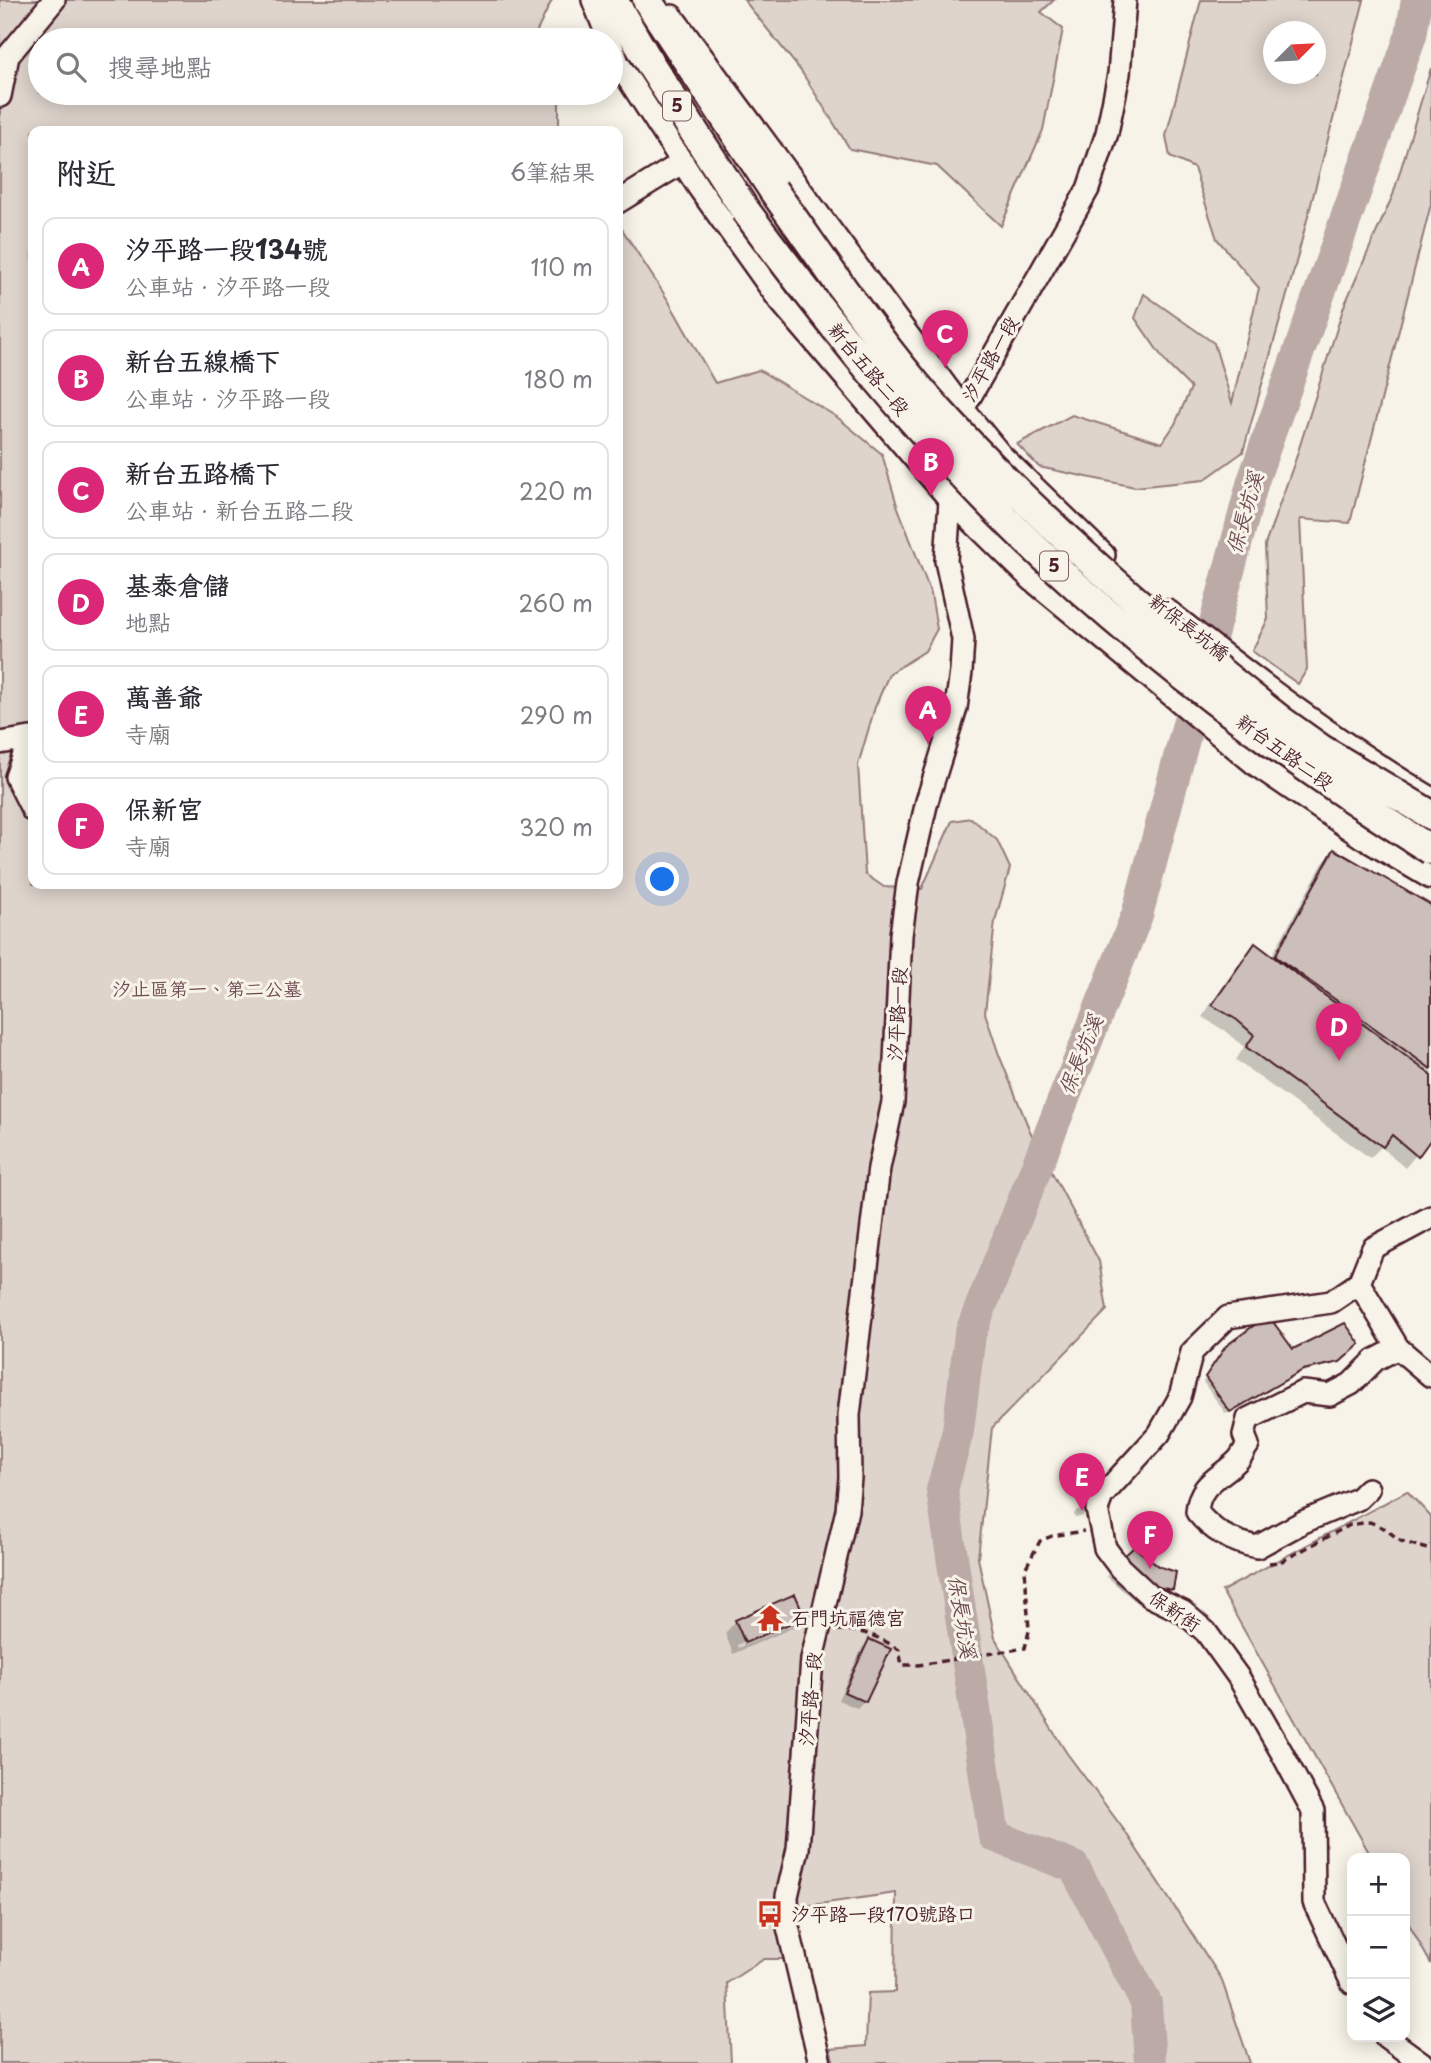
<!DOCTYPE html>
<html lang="zh-TW">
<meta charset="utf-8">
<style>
:root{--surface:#fff;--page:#f7f7f7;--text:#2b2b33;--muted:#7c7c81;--line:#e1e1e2;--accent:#db2777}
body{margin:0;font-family:"Playpen Sans","LXGW WenKai TC",sans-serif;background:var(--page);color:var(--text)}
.controls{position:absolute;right:21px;bottom:21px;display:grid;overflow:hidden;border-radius:14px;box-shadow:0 4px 18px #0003}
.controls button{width:63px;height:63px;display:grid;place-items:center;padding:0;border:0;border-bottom:2px solid var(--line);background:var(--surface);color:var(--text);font:35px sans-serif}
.compass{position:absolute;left:1263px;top:21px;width:63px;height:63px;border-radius:50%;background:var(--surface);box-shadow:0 4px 18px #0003;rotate:66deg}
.you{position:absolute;left:663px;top:880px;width:24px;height:24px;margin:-18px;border:5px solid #fff;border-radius:50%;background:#1a73e8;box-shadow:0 0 0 10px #1a73e833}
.badge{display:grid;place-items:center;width:46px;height:46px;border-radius:50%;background:var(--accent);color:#fff;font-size:23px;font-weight:700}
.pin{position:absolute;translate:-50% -58px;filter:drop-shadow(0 2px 4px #0008)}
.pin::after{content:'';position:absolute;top:37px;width:24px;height:21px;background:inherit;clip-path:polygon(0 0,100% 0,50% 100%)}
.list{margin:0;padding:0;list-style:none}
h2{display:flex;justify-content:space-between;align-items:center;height:91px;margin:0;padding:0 28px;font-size:30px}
h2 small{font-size:23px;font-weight:400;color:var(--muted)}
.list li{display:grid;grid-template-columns:46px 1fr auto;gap:21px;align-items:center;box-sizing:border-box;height:98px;margin:0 14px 14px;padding:0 14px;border:2px solid var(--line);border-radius:14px}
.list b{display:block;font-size:26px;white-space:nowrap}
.list p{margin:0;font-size:23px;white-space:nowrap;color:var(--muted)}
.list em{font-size:23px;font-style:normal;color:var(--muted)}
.icon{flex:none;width:38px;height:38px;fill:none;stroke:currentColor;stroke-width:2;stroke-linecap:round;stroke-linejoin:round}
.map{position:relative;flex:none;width:1431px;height:2063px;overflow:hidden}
.search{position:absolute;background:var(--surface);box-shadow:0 4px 18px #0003;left:28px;top:28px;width:595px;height:77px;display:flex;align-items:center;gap:18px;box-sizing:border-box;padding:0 24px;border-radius:38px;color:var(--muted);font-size:26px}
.panel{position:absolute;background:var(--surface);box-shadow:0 4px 18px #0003;left:28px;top:126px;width:595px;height:763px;border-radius:14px}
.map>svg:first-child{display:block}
.green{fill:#ded4cc;stroke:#947a7c;stroke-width:2;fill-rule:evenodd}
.shadow{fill:#0003;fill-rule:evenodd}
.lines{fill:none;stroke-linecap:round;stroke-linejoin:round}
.river{stroke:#bcaaa7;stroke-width:32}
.building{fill:#ccbfb9;stroke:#4a1f2b;stroke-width:2}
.minor-casing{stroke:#4a1f2b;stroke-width:26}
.major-casing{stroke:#4a1f2b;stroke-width:33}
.path{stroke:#4a1f2b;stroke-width:3.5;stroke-dasharray:7 5;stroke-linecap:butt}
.minor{stroke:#f7f3e8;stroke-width:21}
.major{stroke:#f7f3e8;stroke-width:28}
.major-bridge-casing{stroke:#4a1f2b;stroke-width:33;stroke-linecap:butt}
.major-bridge{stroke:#f7f3e8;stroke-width:28}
.labels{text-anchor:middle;stroke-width:6;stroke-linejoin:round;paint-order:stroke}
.shield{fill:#f7f3e8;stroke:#7e5f64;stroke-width:2}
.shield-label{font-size:18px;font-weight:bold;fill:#4a1f2b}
.street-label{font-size:19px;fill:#4a1f2b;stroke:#f7f3e8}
.park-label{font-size:19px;fill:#6f4c53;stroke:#f7f3e8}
.poi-label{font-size:19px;fill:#4a1f2b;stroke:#f7f3e8;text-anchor:start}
.water-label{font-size:21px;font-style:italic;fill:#6c4950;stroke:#f7f3e8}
</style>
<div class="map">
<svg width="1431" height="2063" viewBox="0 0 1431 2063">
<rect width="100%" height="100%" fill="#f7f3e8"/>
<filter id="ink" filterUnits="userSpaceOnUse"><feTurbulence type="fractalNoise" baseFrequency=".0143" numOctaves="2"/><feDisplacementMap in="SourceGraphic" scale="14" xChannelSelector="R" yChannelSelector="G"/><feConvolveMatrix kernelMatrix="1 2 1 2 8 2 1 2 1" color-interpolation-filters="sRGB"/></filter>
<g filter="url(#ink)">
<!-- green -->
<path class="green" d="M 0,0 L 552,0 L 535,35 L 537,40 L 40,40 L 40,93 L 559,93 L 559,131 L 33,131 L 33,884 L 618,884 L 618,223 L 668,300 L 715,383 L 759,370 L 837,417 L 882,454 L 897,505 L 931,594 L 937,629 L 925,651 L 889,674 L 875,707 L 858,765 L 865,874 L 884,887 L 922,889 L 952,821 L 971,818 L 997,840 L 1010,868 L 995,921 L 985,1013 L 999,1055 L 1030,1131 L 1099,1261 L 1107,1310 L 992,1428 L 978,1558 L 995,1638 L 1066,1752 L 1124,1830 L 1221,1978 L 1250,2063 L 834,2063 L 830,2049 L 866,2046 L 868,1993 L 895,1992 L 896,1893 L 798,1907 L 803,1959 L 764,1959 L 727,1983 L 731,2063 L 0,2063 Z
M 744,0 L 1054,0 L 1041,12 L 1063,29 L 1043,130 L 1001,226 L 937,166 L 850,149 L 801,71 Z
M 1201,0 L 1364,0 L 1294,270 L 1243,452 L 1204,480 L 1135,487 L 1039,467 L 1017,444 L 1072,415 L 1162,443 L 1175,424 L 1191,388 L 1167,364 L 1135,318 L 1144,294 L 1214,343 L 1232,403 L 1259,288 L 1217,239 L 1194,168 L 1170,157 L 1166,136 ZM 1274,32 L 1316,32 L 1316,74 L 1274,74 Z
M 1431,68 L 1431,204 L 1350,523 L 1300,519 L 1307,669 L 1298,684 L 1252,651 L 1268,619 L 1265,545 L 1295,461 L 1344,306 L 1393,195 Z
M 1407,1491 L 1431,1517 L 1431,1964 L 1405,1917 L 1405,1858 L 1372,1858 L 1222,1591 Z"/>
<!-- shadow -->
<path class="shadow" d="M 1334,851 L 1431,907 L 1431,1137 L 1405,1168 L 1381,1147 L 1370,1158 L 1236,1060 L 1244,1047 L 1225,1031 L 1202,1017 L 1243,957 L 1255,945 L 1271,957 L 1323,863 Z
M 1358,1344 L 1335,1364 L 1298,1373 L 1226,1414 L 1203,1382 L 1223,1352 L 1293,1351 Z
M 1085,1509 L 1086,1513 L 1083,1516 L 1075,1518 L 1074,1514 L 1077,1510 Z
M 1134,1549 L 1171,1589 L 1155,1605 L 1135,1601 L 1106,1576 Z
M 803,1616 L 792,1628 L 733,1654 L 725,1633 L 736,1621 ZM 792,1621 L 792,1625 L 738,1648 L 737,1645 Z
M 869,1641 L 864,1701 L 857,1708 L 838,1700 L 862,1648 Z"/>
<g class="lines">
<!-- river -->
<path class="river" d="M 1150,2063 L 1146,2003 L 1074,1867 L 994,1836 L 942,1490 L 958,1431 L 970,1334 L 1137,915 L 1253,481 L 1411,35 L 1417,0"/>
</g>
<!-- building -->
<path class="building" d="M 1334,849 L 1431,905 L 1431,1069 L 1275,956 Z
M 1255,943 L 1431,1075 L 1431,1139 L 1418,1157 L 1392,1135 L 1383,1147 L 1246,1047 L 1254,1035 L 1237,1020 L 1212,1005 Z
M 1268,1315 L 1293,1349 L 1345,1323 L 1360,1344 L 1340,1362 L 1303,1370 L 1230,1412 L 1205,1377 L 1226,1346 Z
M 1134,1547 L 1158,1566 L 1176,1572 L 1173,1590 L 1151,1586 L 1121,1559 Z
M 795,1594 L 805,1617 L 745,1643 L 735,1620 Z
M 869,1639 L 891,1649 L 866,1702 L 844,1692 Z"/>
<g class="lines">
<defs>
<path id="minor" d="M 593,0 L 609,40
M 672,16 L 963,409 L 1001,455 L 1104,555
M 611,44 L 618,63 L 699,188 L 779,300 L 950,500 L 1032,580 L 1256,765 L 1363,838 L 1431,878
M 0,96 L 8,56 L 54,0
M 618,202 L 683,162
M 1168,611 C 1252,677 1338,743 1431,798
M 0,743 L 30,738 L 16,777 L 33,811
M 1431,1217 L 1373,1248 L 1359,1283 L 1398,1348 L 1431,1376
M 1368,1489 L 1358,1499 L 1303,1522 L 1257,1547 C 1232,1542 1213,1532 1197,1512 C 1199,1482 1221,1478 1239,1459 C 1242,1455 1245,1449 1248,1445 L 1244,1435 L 1248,1419 L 1303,1392 L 1330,1395 L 1351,1384 L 1375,1360 L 1398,1348
M 1352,1983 L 1314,1902 L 1313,1811 L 1282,1753 L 1239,1678 L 1206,1632 L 1183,1612 L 1150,1596 L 1120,1568 L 1105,1548 L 1097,1509 L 1102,1496 L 1159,1434 L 1180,1397 L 1192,1352 L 1228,1317 L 1331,1302 L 1359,1283
M 1386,2037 L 1422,2063
M 820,2063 L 788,1927 L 787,1896 L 798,1849 L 812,1659 L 847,1510 L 850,1478 L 849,1415 L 879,1168 L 893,1102 L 901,935 L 908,883 L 927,801 L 956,708 L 961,672 L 963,639 L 946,561 L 950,500 L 963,409 L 1088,189 L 1107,133 L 1119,74 L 1125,0"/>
<path id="major" d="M 613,0 L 652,67 L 745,210
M 647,0 L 773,190"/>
</defs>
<!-- minor casing -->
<use href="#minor" class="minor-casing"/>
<!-- major casing -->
<use href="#major" class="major-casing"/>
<!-- path -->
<path class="path" d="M 1269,1563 L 1280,1562 L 1350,1525 L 1370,1522 L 1384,1528 L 1401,1541 L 1431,1550
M 837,1630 C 860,1629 881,1637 899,1650 L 902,1665 L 918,1665 L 1025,1648 L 1029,1631 L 1025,1569 L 1040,1541 L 1052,1536 L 1084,1531"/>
<!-- minor -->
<use href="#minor" class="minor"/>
<!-- major -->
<use href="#major" class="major"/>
<defs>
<path id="major-bridge" d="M 773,190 C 824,261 873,336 931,402 C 1037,520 1159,624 1283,722 L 1321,749 L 1431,815
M 745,210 C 828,322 914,430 1014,528 C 1140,651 1282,756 1431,850"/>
</defs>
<!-- major-bridge casing -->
<use href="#major-bridge" class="major-bridge-casing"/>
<!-- major-bridge -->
<use href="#major-bridge" class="major-bridge"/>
</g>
</g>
<!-- icons -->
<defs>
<symbol id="temple-bare" viewBox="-9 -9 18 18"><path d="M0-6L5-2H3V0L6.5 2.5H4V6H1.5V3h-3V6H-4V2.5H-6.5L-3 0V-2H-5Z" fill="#c8321e" stroke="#f7f3e8" stroke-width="2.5" paint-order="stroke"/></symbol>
<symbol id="bus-bare" viewBox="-9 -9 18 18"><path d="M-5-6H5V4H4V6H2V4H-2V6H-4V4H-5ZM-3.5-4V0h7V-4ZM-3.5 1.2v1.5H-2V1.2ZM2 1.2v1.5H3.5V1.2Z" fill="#c8321e" stroke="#f7f3e8" stroke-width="2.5" paint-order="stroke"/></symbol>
</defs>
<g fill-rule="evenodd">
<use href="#temple-bare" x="751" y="1599" width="38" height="38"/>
<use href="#bus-bare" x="751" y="1895" width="38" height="38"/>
</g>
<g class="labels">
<!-- shield labels -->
<g class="shield">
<rect x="663" y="91.5" width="28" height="29" rx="5"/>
<rect x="1040" y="551.5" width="28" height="29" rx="5"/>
</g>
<g class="shield-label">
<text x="677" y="112">5</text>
<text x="1054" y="572">5</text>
</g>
<!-- street labels -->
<g class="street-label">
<text transform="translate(990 359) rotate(-61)" y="7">汐平路一段</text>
<text transform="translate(869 369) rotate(50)" y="7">新台五路二段</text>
<text transform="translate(1189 627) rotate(38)" y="7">新保長坑橋</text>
<text transform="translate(1285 752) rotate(36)" y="7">新台五路二段</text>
<text transform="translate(897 1014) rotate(-87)" y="7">汐平路一段</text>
<text transform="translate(1175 1611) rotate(34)" y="7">保新街</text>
<text transform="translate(810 1699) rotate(-85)" y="7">汐平路一段</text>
</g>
<!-- park labels -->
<g class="park-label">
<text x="207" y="996">汐止區第一、第二公墓</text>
</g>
<!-- poi labels -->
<g class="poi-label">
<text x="791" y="1625">石門坑福德宮</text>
<text x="791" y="1921">汐平路一段170號路口</text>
</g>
<!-- water labels -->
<g class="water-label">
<text transform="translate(1245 513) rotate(-74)" y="7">保長坑溪</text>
<text transform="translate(1081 1055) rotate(-68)" y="7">保長坑溪</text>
<text transform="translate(962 1617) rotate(81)" y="7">保長坑溪</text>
</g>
</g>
</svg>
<div class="controls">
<button>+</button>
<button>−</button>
<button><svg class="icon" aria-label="layers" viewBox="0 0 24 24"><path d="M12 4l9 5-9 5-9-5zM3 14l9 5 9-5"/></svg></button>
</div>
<svg class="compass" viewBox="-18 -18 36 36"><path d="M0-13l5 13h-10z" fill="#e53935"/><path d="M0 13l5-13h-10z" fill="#7c7c81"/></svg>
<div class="you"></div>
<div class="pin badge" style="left:928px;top:744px">A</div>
<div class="pin badge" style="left:931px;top:496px">B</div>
<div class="pin badge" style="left:945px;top:368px">C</div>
<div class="pin badge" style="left:1339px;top:1061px">D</div>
<div class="pin badge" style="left:1082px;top:1511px">E</div>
<div class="pin badge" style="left:1150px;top:1569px">F</div>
<div class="search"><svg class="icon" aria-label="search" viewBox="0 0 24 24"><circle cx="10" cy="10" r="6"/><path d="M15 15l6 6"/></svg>搜尋地點</div>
<section class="panel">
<h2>附近<small>6筆結果</small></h2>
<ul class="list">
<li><span class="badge">A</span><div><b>汐平路一段134號</b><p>公車站 · 汐平路一段</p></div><em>110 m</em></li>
<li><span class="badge">B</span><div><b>新台五線橋下</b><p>公車站 · 汐平路一段</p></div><em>180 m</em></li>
<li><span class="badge">C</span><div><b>新台五路橋下</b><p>公車站 · 新台五路二段</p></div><em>220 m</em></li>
<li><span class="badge">D</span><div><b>基泰倉儲</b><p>地點</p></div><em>260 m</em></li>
<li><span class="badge">E</span><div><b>萬善爺</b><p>寺廟</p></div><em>290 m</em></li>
<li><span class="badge">F</span><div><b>保新宮</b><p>寺廟</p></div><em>320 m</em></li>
</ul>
</section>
</div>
